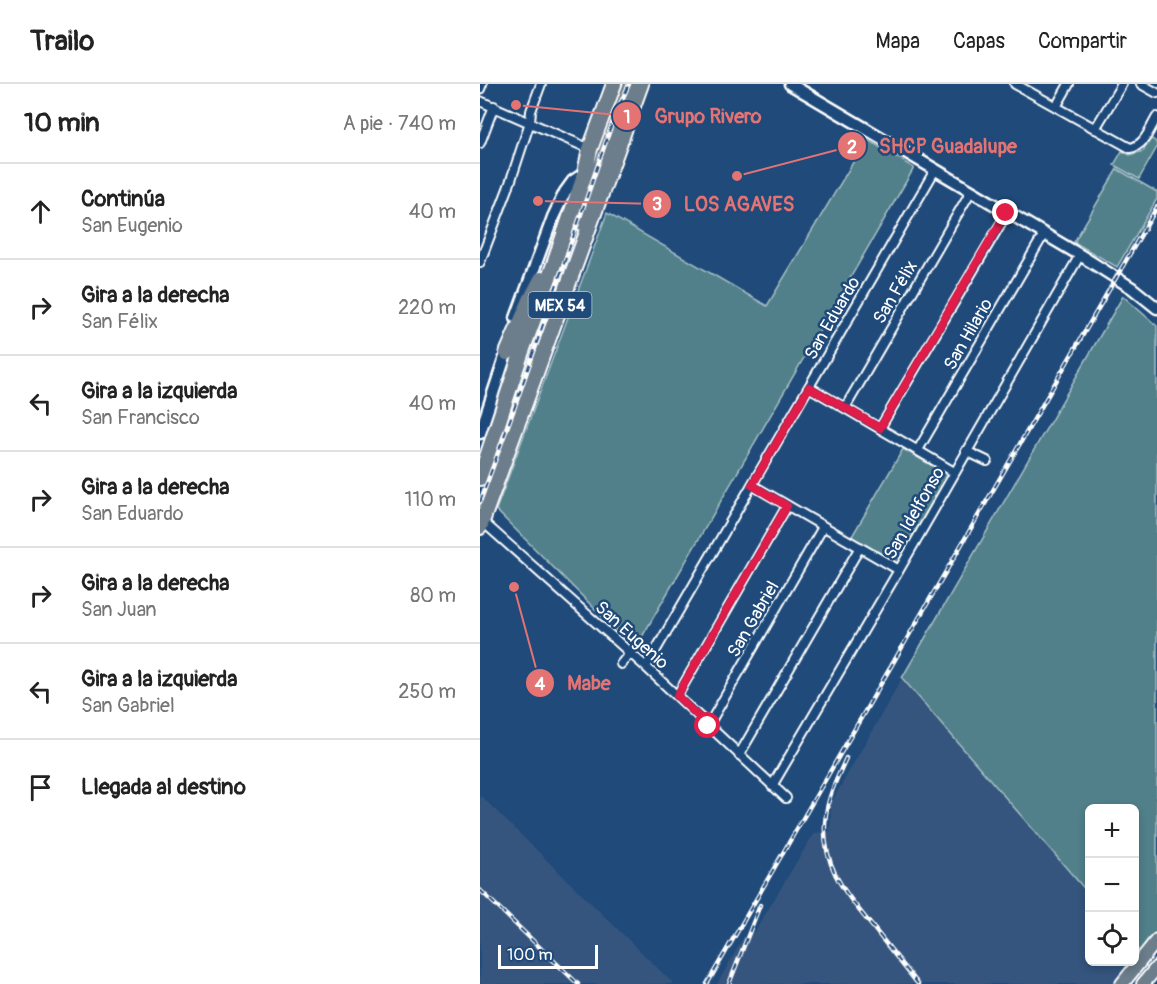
<!DOCTYPE html>
<html lang="es">
<meta charset="utf-8">
<style>
:root{--surface:#fff;--page:#f2f2f2;--text:#222;--muted:#767676;--line:#e0e0e0}
body{margin:0;font-family:Pangolin,sans-serif;background:var(--page);color:var(--text)}
.controls{position:absolute;right:18px;bottom:18px;display:grid;overflow:hidden;border-radius:9px;box-shadow:0 3px 9px #0003}
.controls button{width:54px;height:54px;display:grid;place-items:center;padding:0;border:0;border-bottom:2px solid var(--line);background:var(--surface);color:var(--text);font:30px sans-serif}
.scale{position:absolute;left:18px;bottom:15px;width:100px;box-sizing:border-box;padding-left:6px;border:3px solid #fff;border-top:0;font-size:16px;line-height:21px;white-space:nowrap;color:#fff;-webkit-text-stroke:4px #1f4a7a;paint-order:stroke}
.stop{position:absolute;width:18px;height:18px;margin:-14px;border:4px solid #e11d48;border-radius:50%;background:#fff}
.stop.end{background:#e11d48;border-color:#fff;box-shadow:0 2px 6px #0008}
.list{margin:0;padding:0;list-style:none}
h2{display:flex;justify-content:space-between;align-items:center;height:78px;margin:0;padding:0 24px;font-size:26px}
h2 small{font-size:20px;font-weight:400;color:var(--muted)}
.list li{display:grid;grid-template-columns:39px 1fr auto;gap:18px;align-items:center;box-sizing:border-box;height:96px;padding:0 24px;border-top:2px solid var(--line)}
.list b{display:block;font-size:22px;white-space:nowrap}
.list p{margin:0;font-size:20px;white-space:nowrap;color:var(--muted)}
.list em{font-size:20px;font-style:normal;color:var(--muted)}
.icon{flex:none;width:33px;height:33px;fill:none;stroke:currentColor;stroke-width:2;stroke-linecap:round;stroke-linejoin:round}
.map{position:relative;flex:none;width:677px;height:900px;overflow:hidden}
header{display:flex;align-items:center;gap:36px;box-sizing:border-box;height:84px;padding:0 30px;background:var(--surface);border-bottom:2px solid var(--line)}
header strong{font-size:28px}
nav{display:flex;gap:33px;margin-inline-start:auto;font-size:21px}
main{display:flex}
aside{flex:1;background:var(--surface)}
.map>svg:first-child{display:block}
.built{fill:#34557e}
.green{fill:#51808a;stroke:#a8c0c4;stroke-width:1.5}
.lines{fill:none;stroke-linecap:round;stroke-linejoin:round}
.street-casing{stroke:#fff;stroke-width:12}
.secondary-casing{stroke:#fff;stroke-width:15}
.primary-casing{stroke:#fff;stroke-width:16}
.highway-casing{stroke:#fff;stroke-width:18}
.street{stroke:#1f4a7a;stroke-width:8}
.secondary{stroke:#1f4a7a;stroke-width:10}
.primary{stroke:#6c7d8b;stroke-width:12}
.highway{stroke:#6c7d8b;stroke-width:14}
.rail-casing{stroke:#fff;stroke-width:4.5}
.rail{stroke:#1f4a7a;stroke-width:2;stroke-dasharray:7;stroke-linecap:butt}
.route{stroke:#e11d48;stroke-width:8}
.labels{text-anchor:middle;stroke-width:5;stroke-linejoin:round;paint-order:stroke}
.shield{fill:#1f4a7a;stroke:#bcc9d7;stroke-width:1.5}
.shield-label{font-size:16px;font-weight:bold;fill:#fff}
.street-label{font-size:18px;fill:#fff;stroke:#1f4a7a}
.leader{fill:none;stroke:#e47373;stroke-width:2}
.callout-dot{fill:#e47373;stroke:#1f4a7a;stroke-width:2}
.mark-label{font-size:18px;text-anchor:middle;font-weight:bold;fill:#fff}
.callout-label{font-size:20px;text-anchor:middle;font-weight:bold;fill:#e47373;stroke:#1f4a7a;stroke-width:5;stroke-linejoin:round;paint-order:stroke}
</style>
<header>
<strong>Trailo</strong>
<nav><a>Mapa</a><a>Capas</a><a>Compartir</a></nav>
</header>
<main>
<aside>
<h2>10 min<small>A pie · 740 m</small></h2>
<ul class="list">
<li><svg class="icon" aria-label="ahead" viewBox="0 0 24 24"><path d="M12 20V5M6 11l6-6 6 6"/></svg><div><b>Continúa</b><p>San Eugenio</p></div><em>40 m</em></li>
<li><svg class="icon" aria-label="right" viewBox="0 0 24 24"><path d="M7 20v-9h11M14 6l5 5-5 5"/></svg><div><b>Gira a la derecha</b><p>San Félix</p></div><em>220 m</em></li>
<li><svg class="icon" aria-label="left" viewBox="0 0 24 24"><path d="M17 20v-9H6M10 6l-5 5 5 5"/></svg><div><b>Gira a la izquierda</b><p>San Francisco</p></div><em>40 m</em></li>
<li><svg class="icon" aria-label="right" viewBox="0 0 24 24"><path d="M7 20v-9h11M14 6l5 5-5 5"/></svg><div><b>Gira a la derecha</b><p>San Eduardo</p></div><em>110 m</em></li>
<li><svg class="icon" aria-label="right" viewBox="0 0 24 24"><path d="M7 20v-9h11M14 6l5 5-5 5"/></svg><div><b>Gira a la derecha</b><p>San Juan</p></div><em>80 m</em></li>
<li><svg class="icon" aria-label="left" viewBox="0 0 24 24"><path d="M17 20v-9H6M10 6l-5 5 5 5"/></svg><div><b>Gira a la izquierda</b><p>San Gabriel</p></div><em>250 m</em></li>
<li><svg class="icon" aria-label="arrive" viewBox="0 0 24 24"><path d="M6 21V4h12l-3 4 3 4H6"/></svg><div><b>Llegada al destino</b></div></li>
</ul>
</aside>
<div class="map">
<svg width="677" height="900" viewBox="0 0 677 900">
<rect width="100%" height="100%" fill="#1f4a7a"/>
<filter id="ink" filterUnits="userSpaceOnUse"><feTurbulence type="fractalNoise" baseFrequency=".0167" numOctaves="2"/><feDisplacementMap in="SourceGraphic" scale="12" xChannelSelector="R" yChannelSelector="G"/><feConvolveMatrix kernelMatrix="1 2 1 2 8 2 1 2 1" color-interpolation-filters="sRGB"/></filter>
<g filter="url(#ink)">
<!-- built -->
<path class="built" d="M 422,594 L 609,810 L 610,878 L 653,878 L 635,900 L 237,900 L 269,844 L 274,849 L 334,749 L 350,747 L 351,719 Z
M 0,711 L 194,900 L 0,900 Z"/>
<!-- green -->
<path class="green" d="M 387,55 L 434,84 L 155,565 L 16,426 L 127,129 L 287,222 Z
M 672,55 L 676,58 L 677,63 L 659,95 L 634,81 L 642,67 L 650,71 L 663,67 L 670,56 Z
M 637,85 L 677,108 L 677,115 L 637,183 L 594,158 Z
M 643,212 L 677,242 L 677,849 L 661,869 L 654,861 L 654,724 L 610,724 L 609,810 L 422,594 Z
M 423,365 L 467,390 L 468,394 L 419,479 L 414,480 L 371,454 Z"/>
<g class="lines">
<defs>
<path id="street" d="M 535,0 L 650,64 C 665,62 670,44 677,33
M 661,0 L 677,9
M 0,5 L 2,0
M 0,17 L 110,65
M 576,23 L 589,0
M 615,45 L 642,0
M 0,59 L 14,22
M 0,178 L 29,102 L 50,38 L 51,27 L 61,0
M 329,303 L 474,388
M 365,324 L 491,107
M 400,344 L 527,129
M 438,366 L 564,150
M 486,367 L 507,377
M 272,401 L 419,486
M 2,437 L 166,583 L 306,714
M 141,580 L 150,569
M 166,583 L 455,86
M 197,612 L 307,422
M 228,642 L 343,443
M 259,671 L 380,463
M 292,702 L 419,486 L 600,171"/>
<path id="secondary" d="M 310,0 L 600,171 L 652,204 L 677,224
M 36,234 L 73,133 L 85,108 L 93,97 L 105,89
M 0,349 L 28,264"/>
<path id="primary" d="M 642,900 L 677,856
M 663,900 L 677,883"/>
<path id="highway" d="M 102,139 L 106,121 L 151,0
M 27,269 L 50,216 L 61,195
M 0,394 L 42,267 L 73,183 L 105,89 L 110,65 L 134,0
M 0,443 L 161,0"/>
</defs>
<!-- street casing -->
<use href="#street" class="street-casing"/>
<!-- secondary casing -->
<use href="#secondary" class="secondary-casing"/>
<!-- primary casing -->
<use href="#primary" class="primary-casing"/>
<!-- highway casing -->
<use href="#highway" class="highway-casing"/>
<!-- street -->
<use href="#street" class="street"/>
<!-- secondary -->
<use href="#secondary" class="secondary"/>
<!-- primary -->
<use href="#primary" class="primary"/>
<!-- highway -->
<use href="#highway" class="highway"/>
<defs>
<path id="rail" d="M 0,418 L 34,325 L 134,34 L 149,0
M 366,674 C 358,692 349,710 346,730 C 339,778 364,808 392,842 C 407,861 423,881 438,900
M 0,806 L 98,900
M 227,900 L 677,123
M 249,900 L 280,821"/>
</defs>
<!-- rail casing -->
<use href="#rail" class="rail-casing"/>
<!-- rail -->
<use href="#rail" class="rail"/>
</g>
</g>
<g class="lines" filter="url(#ink)">
<!-- route -->
<path class="route" d="M 228,642 L 197,612 L 307,422 L 272,401 L 329,303 L 400,344 L 526,129"/>
</g>
<g class="labels">
<!-- shield labels -->
<rect class="shield" x="48.5" y="208" width="63" height="26" rx="4.5"/>
<g class="shield-label">
<text x="80" y="227">MEX 54</text>
</g>
<!-- street labels -->
<g class="street-label">
<text transform="translate(415 208) rotate(-60)" y="6">San Félix</text>
<text transform="translate(352 234) rotate(-60)" y="6">San Eduardo</text>
<text transform="translate(488 250) rotate(-60)" y="6">San Hilario</text>
<text transform="translate(434 429) rotate(-60)" y="6">San Idelfonso</text>
<text transform="translate(273 535) rotate(-60)" y="6">San Gabriel</text>
<text transform="translate(152 551) rotate(42)" y="6">San Eugenio</text>
</g>
</g>
<!-- callouts -->
<path class="leader" d="M36 21L147 32M257 92L372 62M58 117L177 120M34 503L60 599"/>
<g class="callout-dot">
<circle cx="36" cy="21" r="6"/>
<circle cx="257" cy="92" r="6"/>
<circle cx="58" cy="117" r="6"/>
<circle cx="34" cy="503" r="6"/>
<circle cx="147" cy="32" r="15"/>
<circle cx="372" cy="62" r="15"/>
<circle cx="177" cy="120" r="15"/>
<circle cx="60" cy="599" r="15"/>
</g>
<g class="mark-label">
<text x="147" y="39">1</text>
<text x="372" y="69">2</text>
<text x="177" y="126">3</text>
<text x="60" y="606">4</text>
</g>
<g class="callout-label">
<text x="228" y="39">Grupo Rivero</text>
<text x="468" y="69">SHCP Guadalupe</text>
<text x="259" y="127">LOS AGAVES</text>
<text x="109" y="606">Mabe</text>
</g>
</svg>
<div class="controls">
<button>+</button>
<button>−</button>
<button><svg class="icon" aria-label="locate" viewBox="0 0 24 24"><circle cx="12" cy="12" r="6"/><path d="M12 2v4M12 18v4M2 12h4M18 12h4"/></svg></button>
</div>
<div class="scale">100 m</div>
<div class="stop" style="left:228px;top:642px"></div>
<div class="stop end" style="left:526px;top:129px"></div>
</div>
</main>
